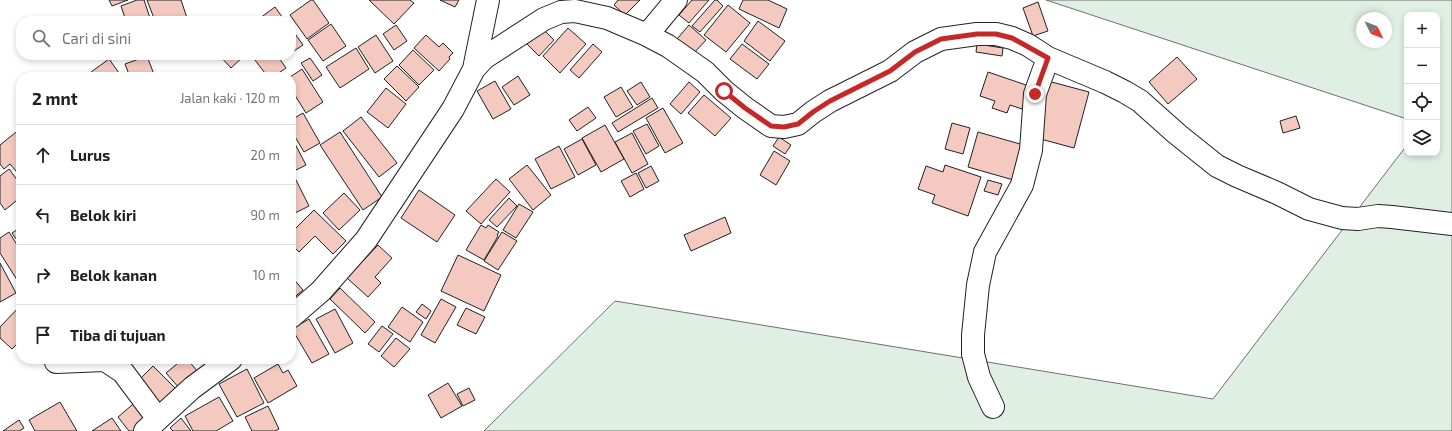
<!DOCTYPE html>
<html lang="id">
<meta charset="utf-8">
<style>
:root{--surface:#fff;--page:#f6f6f6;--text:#202124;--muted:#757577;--line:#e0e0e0}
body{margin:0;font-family:"Exo 2",sans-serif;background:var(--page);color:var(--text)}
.controls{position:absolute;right:12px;top:12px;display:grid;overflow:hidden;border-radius:8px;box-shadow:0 2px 6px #0003}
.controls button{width:36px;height:36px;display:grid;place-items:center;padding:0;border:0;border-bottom:1px solid var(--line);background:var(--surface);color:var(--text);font:20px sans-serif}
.compass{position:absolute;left:1356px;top:12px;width:36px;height:36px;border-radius:50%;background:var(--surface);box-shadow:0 2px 6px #0003;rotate:133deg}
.stop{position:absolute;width:12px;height:12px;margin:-9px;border:3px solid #c62828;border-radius:50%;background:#fff}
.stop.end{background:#c62828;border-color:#fff;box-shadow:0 1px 4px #0008}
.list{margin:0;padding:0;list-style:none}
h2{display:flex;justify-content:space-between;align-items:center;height:52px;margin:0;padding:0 16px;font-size:17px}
h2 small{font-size:13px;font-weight:400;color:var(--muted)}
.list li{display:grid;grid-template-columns:26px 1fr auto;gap:12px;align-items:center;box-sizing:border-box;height:60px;padding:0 16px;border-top:1px solid var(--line)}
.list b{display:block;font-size:15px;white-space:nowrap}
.list em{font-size:13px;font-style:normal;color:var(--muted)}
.icon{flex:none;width:22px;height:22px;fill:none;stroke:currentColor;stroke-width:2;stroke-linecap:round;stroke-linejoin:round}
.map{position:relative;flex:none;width:1452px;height:431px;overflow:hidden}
.search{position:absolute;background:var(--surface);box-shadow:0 2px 6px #0003;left:16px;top:16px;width:280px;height:44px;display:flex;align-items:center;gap:10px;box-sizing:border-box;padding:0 14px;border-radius:16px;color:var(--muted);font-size:15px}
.panel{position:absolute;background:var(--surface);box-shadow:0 2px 6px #0003;left:16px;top:72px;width:280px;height:292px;border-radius:16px}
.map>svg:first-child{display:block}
.green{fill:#e0efe3;stroke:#6f6f6f;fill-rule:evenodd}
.building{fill:#f3c9c0;stroke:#222}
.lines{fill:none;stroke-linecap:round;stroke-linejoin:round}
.minor-casing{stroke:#222;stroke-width:24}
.minor{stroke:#fff;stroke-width:22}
.route{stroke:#c62828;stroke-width:5}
</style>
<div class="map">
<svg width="1452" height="431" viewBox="0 0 1452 431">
<rect width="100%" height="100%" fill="#fff"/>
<!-- green -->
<path class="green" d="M 1046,0 L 1452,0 L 1452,431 L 484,431 L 615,301 L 1213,399 L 1407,145 L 1407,153 L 1437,153 L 1437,15 L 1407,15 L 1407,119 ZM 1362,18 L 1386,18 L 1386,42 L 1362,42 Z"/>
<!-- building -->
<path class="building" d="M 109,0 L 128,0 L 112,6 Z
M 137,0 L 144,0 L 151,21 L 126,21 L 121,6 Z
M 147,0 L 181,0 L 187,18 L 180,21 L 155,21 Z
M 311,0 L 313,0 L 329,23 L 307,39 L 290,15 Z
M 369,0 L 410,0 L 414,3 L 394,24 Z
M 440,0 L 459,0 L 455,7 Z
M 618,0 L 640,0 L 625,15 L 614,5 Z
M 692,0 L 709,0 L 689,23 L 679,15 Z
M 715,0 L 717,0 L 723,6 L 700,32 L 692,26 Z
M 743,0 L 768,0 L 787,9 L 779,28 L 739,9 Z
M 1038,2 L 1048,31 L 1033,36 L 1023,8 Z
M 728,5 L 750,23 L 726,52 L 704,35 Z
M 275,7 L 285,21 L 256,21 Z
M 758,21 L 785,41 L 770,61 L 744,41 Z
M 331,24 L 346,46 L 323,61 L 308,40 Z
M 396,25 L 407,41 L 394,50 L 383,34 Z
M 539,25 L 554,40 L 539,56 L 524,41 Z
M 689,25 L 706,40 L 693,54 L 677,39 Z
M 291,28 L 303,45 L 291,53 Z
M 568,28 L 586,44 L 560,73 L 543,56 Z
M 376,35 L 393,61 L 375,73 L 358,47 Z
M 426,35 L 439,47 L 443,43 L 453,53 L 449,57 L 450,59 L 439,71 L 414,48 Z
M 593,44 L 602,52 L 579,78 L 570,70 Z
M 742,44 L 769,64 L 757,79 L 730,59 Z
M 977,44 L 1003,48 L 1002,56 L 976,52 Z
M 356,48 L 369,69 L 340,88 L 326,67 Z
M 413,50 L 434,70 L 419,85 L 399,65 Z
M 110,55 L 127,55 L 111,60 Z
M 219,55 L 245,55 L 231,68 Z
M 251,55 L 277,55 L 286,68 L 273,77 L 268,77 Z
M 147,56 L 155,77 L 130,77 L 125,64 Z
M 1177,57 L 1197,79 L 1168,104 L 1149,82 Z
M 310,58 L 322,75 L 313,81 L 301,63 Z
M 109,59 L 122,77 L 94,77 L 91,72 Z
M 397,66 L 419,87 L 406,101 L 384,79 Z
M 302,69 L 323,102 L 306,113 L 291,89 L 291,77 L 290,77 Z
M 988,72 L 1029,86 L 1022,109 L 1010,105 L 1007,113 L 992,108 L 995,101 L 980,96 Z
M 518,76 L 530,95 L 514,105 L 502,87 Z
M 495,81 L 511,109 L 493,119 L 477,91 Z
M 1048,81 L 1089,92 L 1074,148 L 1033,137 Z
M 641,82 L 650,97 L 637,105 L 627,91 Z
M 689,82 L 700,92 L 681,114 L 670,104 Z
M 621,87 L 633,107 L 616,117 L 604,97 Z
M 386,88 L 406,104 L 388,128 L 367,112 Z
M 704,95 L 731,118 L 715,136 L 688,113 Z
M 652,98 L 658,108 L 618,132 L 612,123 Z
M 588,107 L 596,118 L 577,131 L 569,120 Z
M 663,108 L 683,143 L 665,153 L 646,118 Z
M 303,113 L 320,143 L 304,152 L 291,130 L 291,120 Z
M 1296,116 L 1300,128 L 1283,133 L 1280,121 Z
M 361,117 L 397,163 L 379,177 L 343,131 Z
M 952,123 L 970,128 L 963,154 L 945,149 Z
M 647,124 L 659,146 L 646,154 L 633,131 Z
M 605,125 L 624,159 L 601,172 L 582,138 Z
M 20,129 L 21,130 L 21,177 L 10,164 L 4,169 L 0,164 L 0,145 Z
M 340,132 L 382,197 L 363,210 L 320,145 Z
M 978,132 L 1027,146 L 1017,181 L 968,167 Z
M 632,133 L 648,164 L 632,173 L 615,142 Z
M 779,137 L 791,145 L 785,154 L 773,146 Z
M 582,139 L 596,165 L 578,175 L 564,149 Z
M 293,140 L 306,165 L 296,170 L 291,160 L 291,141 Z
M 559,146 L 575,177 L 551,189 L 535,159 Z
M 774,151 L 790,161 L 776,185 L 760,175 Z
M 527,165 L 551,195 L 533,210 L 509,179 Z
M 945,165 L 981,177 L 968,216 L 932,203 L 935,195 L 918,189 L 926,166 L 943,172 Z
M 651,166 L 659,181 L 646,188 L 638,173 Z
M 9,169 L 21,185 L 21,197 L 5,210 L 0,203 L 0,176 Z
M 636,173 L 644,189 L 630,197 L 621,181 Z
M 293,174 L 309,206 L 291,215 L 291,175 Z
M 496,179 L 510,192 L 481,224 L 466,211 Z
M 988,180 L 1002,184 L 998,195 L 984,191 Z
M 419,190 L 455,215 L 437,242 L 401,218 Z
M 344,193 L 360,210 L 339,230 L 323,213 Z
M 509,198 L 517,206 L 497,227 L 489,220 Z
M 519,204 L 533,212 L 516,238 L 503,230 Z
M 314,210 L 346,241 L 333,254 L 315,236 L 299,252 L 291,244 L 291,233 Z
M 725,217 L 731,233 L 691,251 L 684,235 Z
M 481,225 L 486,228 L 488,225 L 499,232 L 497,235 L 498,236 L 484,260 L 466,250 Z
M 21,227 L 21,246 L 12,233 Z
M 9,232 L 21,251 L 21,282 L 19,283 L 0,253 L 0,238 Z
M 502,232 L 517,241 L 498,270 L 484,261 Z
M 378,245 L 392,258 L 375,277 L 381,283 L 368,297 L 347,278 Z
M 458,255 L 501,275 L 484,311 L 441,291 Z
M 0,263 L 16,293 L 0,302 Z
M 291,276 L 303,290 L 291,300 Z
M 340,288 L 375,322 L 365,333 L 330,299 Z
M 441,299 L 456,307 L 435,343 L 421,335 Z
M 422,304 L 431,311 L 426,319 L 416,312 Z
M 21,305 L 21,340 L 12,349 L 0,338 L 0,327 Z
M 402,307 L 423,322 L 410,342 L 388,327 Z
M 466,308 L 485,317 L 476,334 L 457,325 Z
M 335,309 L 353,343 L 335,353 L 316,319 Z
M 309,319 L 329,354 L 312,363 L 292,329 Z
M 382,326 L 393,334 L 379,352 L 368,344 Z
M 396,338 L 410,349 L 394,367 L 381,356 Z
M 183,359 L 187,359 L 199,373 L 180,389 L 166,373 Z
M 278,364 L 283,373 L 288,370 L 297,386 L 268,403 L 254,378 Z
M 153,366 L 178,391 L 160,410 L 134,385 Z
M 247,369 L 264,403 L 237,417 L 219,384 Z
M 448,383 L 462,406 L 441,418 L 428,395 Z
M 469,388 L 475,400 L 463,406 L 457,394 Z
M 219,397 L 233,421 L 216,431 L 193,431 L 185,416 Z
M 139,399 L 152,416 L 133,431 L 129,431 L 118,417 Z
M 60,402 L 77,431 L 35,431 L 29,420 Z
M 268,406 L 279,429 L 275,431 L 252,431 L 245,417 Z
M 112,418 L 121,431 L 92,431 Z
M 181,418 L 191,431 L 173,431 L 170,428 Z
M 19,420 L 24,428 L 19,431 L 3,431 Z"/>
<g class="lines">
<defs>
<path id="minor" d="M 647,35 L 676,0
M 474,69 L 484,58 L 544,19 L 561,12 L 575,11 L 607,18 L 647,35 L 668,46 L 705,72 L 724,91 L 745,108 L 771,126 L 784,127 L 798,124 L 813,112 L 830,101 L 890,71 L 915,52 L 941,39 L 977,34 L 996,34 L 1012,38 L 1028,45 L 1048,58 L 1105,82 L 1125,92 L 1140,101 L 1177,134 L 1217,166 L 1237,176 L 1277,193 L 1309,209 L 1342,218 L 1358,219 L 1378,216 L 1392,217 L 1452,224
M 291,317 L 321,291 L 366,240 L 453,109 L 474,69 L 488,0
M 56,362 L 105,360 L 123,372 L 158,419
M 993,407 L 979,377 L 973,354 L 973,335 L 978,285 L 985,252 L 1022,185 L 1031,150 L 1035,94 L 1048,58
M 145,431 L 192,388 L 231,359"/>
</defs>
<!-- minor casing -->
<use href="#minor" class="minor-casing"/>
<!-- minor -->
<use href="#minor" class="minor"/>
</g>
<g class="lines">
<!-- route -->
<path class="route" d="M 724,91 L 745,108 L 771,126 L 784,127 L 798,124 L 813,112 L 830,101 L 890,71 L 915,52 L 941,39 L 977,34 L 996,34 L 1012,38 L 1048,58 L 1035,94"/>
</g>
</svg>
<div class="controls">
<button>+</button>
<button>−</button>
<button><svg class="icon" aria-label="locate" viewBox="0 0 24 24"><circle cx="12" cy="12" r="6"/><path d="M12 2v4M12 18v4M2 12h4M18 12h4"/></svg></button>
<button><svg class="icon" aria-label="layers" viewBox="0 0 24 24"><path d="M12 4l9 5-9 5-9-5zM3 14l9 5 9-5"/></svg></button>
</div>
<svg class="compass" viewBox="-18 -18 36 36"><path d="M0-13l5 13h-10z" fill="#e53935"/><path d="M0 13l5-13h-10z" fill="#757577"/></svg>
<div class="stop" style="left:724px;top:91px"></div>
<div class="stop end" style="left:1035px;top:94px"></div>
<div class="search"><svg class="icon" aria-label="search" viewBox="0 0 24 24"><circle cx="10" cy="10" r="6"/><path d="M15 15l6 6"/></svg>Cari di sini</div>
<section class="panel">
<h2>2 mnt<small>Jalan kaki · 120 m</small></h2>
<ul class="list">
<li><svg class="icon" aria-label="ahead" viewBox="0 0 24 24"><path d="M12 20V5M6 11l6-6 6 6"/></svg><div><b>Lurus</b></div><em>20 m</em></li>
<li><svg class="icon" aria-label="left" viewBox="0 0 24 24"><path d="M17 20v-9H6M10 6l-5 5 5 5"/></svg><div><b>Belok kiri</b></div><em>90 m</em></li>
<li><svg class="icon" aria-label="right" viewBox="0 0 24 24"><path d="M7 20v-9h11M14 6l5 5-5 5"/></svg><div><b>Belok kanan</b></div><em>10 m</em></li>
<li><svg class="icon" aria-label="arrive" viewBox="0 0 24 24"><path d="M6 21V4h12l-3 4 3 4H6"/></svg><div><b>Tiba di tujuan</b></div></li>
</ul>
</section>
</div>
